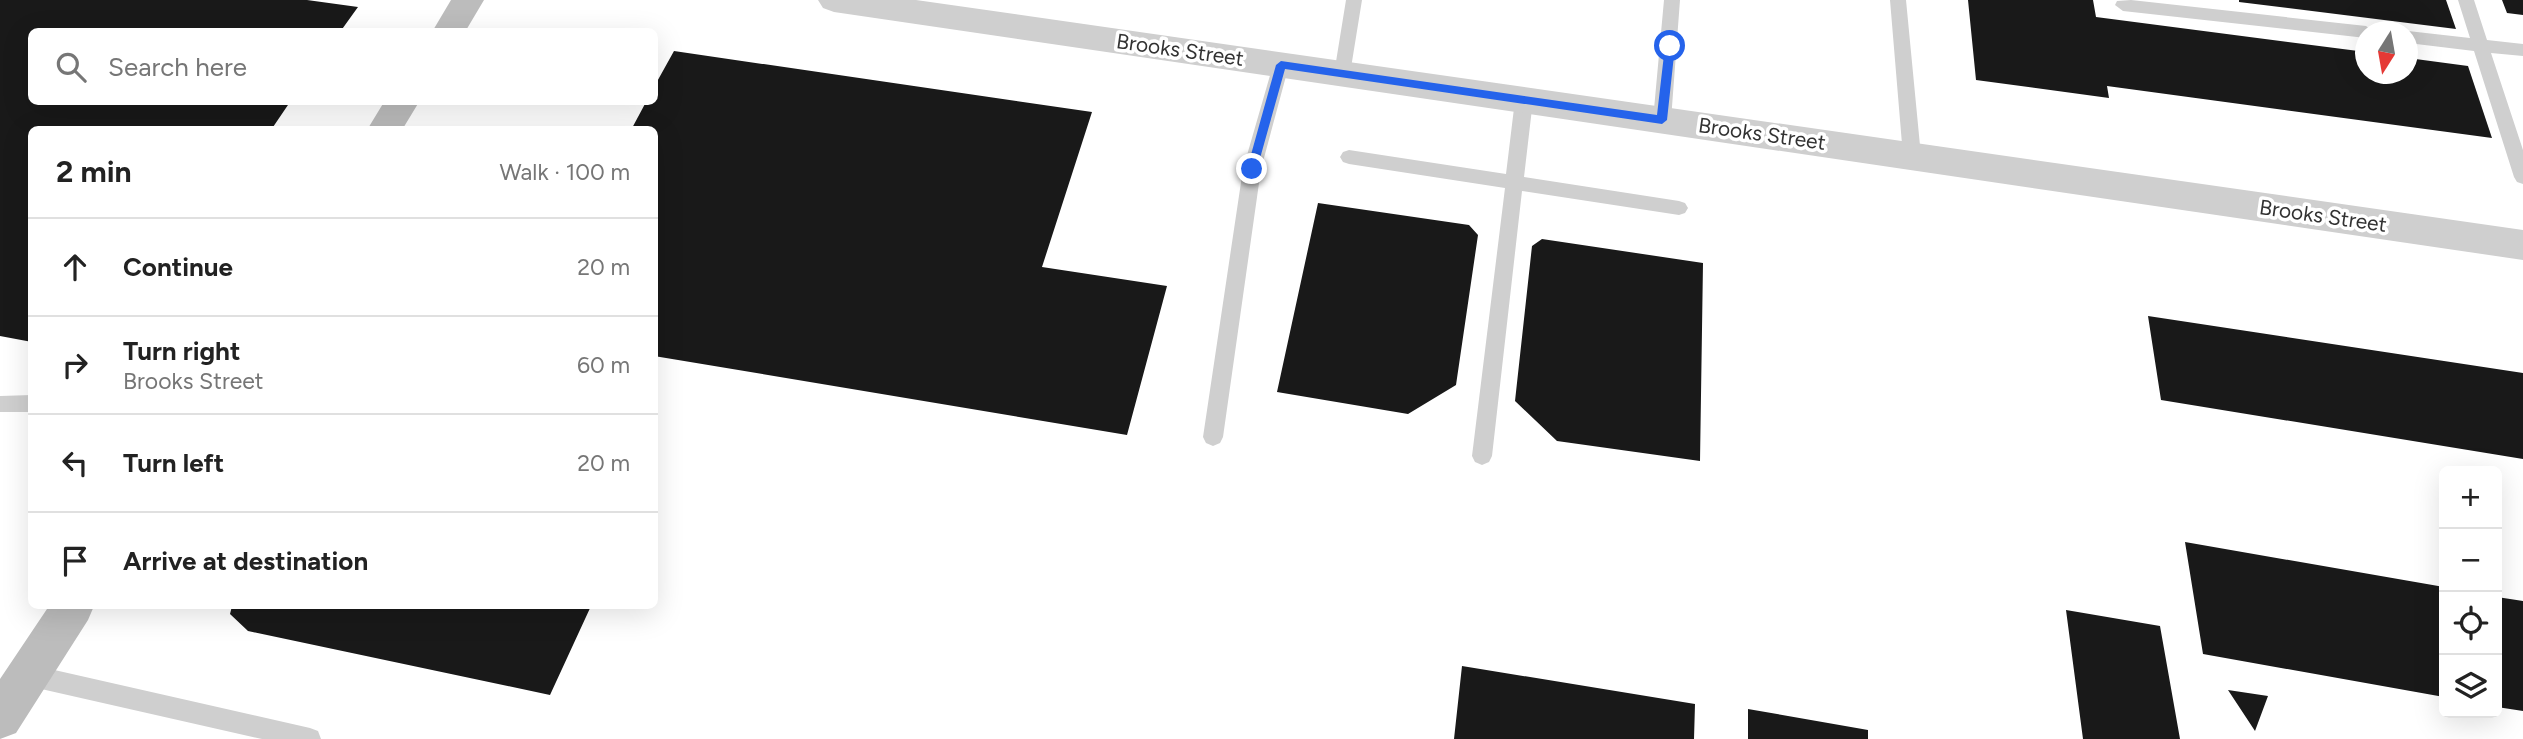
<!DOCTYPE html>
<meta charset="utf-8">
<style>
:root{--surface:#fff;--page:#f2f2f2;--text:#222;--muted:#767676;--line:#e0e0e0}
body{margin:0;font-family:Figtree,sans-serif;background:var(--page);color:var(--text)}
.controls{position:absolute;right:21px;bottom:21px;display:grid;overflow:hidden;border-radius:10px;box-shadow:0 7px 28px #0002}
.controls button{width:63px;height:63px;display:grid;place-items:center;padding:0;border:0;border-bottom:2px solid var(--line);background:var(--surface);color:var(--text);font:35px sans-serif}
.compass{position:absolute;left:2355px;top:21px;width:63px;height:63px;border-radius:50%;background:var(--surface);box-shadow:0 7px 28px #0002;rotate:191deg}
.stop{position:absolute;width:21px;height:21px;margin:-16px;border:5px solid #2563eb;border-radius:50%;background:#fff}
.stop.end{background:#2563eb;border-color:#fff;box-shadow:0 2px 7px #0008}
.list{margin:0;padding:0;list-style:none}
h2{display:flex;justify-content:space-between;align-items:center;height:91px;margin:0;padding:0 28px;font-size:30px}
h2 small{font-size:23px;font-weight:400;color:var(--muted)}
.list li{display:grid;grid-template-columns:46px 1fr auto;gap:21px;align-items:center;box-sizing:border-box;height:98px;padding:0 28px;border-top:2px solid var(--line)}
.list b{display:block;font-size:26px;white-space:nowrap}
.list p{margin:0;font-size:23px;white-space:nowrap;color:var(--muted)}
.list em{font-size:23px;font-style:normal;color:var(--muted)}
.icon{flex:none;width:38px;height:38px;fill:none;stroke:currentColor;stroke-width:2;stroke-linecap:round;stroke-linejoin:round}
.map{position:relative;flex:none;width:2523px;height:739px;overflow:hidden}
.search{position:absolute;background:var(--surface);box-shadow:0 7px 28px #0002;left:28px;top:28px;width:630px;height:77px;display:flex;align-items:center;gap:18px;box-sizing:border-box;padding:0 24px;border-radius:10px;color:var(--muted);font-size:26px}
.panel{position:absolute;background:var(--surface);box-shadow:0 7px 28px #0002;left:28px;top:126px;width:630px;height:483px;border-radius:10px}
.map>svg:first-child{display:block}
.building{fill:#191919}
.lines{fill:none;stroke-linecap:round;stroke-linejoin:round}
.service{fill:#cfcfcf;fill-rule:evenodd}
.minor{fill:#cfcfcf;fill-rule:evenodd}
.secondary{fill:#bcbcbc;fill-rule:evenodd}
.route{fill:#2563eb}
.labels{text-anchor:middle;stroke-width:7;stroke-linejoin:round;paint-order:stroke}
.street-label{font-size:21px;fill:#323232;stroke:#fff}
</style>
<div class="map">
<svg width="2523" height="739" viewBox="0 0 2523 739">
<rect width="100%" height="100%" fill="#fff"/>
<!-- building -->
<path class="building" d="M 0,0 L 307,0 L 358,7 L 340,32 L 32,32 L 32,102 L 290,102 L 271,130 L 32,130 L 32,342 L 0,336 Z
M 1968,0 L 2093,0 L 2096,17 L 2366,52 L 2366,74 L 2408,74 L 2408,58 L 2468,66 L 2492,138 L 2107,86 L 2109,98 L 1976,80 Z
M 2239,0 L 2446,0 L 2456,29 L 2239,2 Z
M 2502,0 L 2523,0 L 2523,15 L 2507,13 Z
M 674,51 L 1092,112 L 1042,267 L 1167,286 L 1127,435 L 654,356 L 654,130 L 631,130 L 646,102 L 654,102 L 654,87 Z
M 1318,203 L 1469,225 L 1478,235 L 1456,385 L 1408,414 L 1277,392 Z
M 1542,239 L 1703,263 L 1700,461 L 1557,441 L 1515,401 L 1532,246 Z
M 2148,316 L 2523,373 L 2523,459 L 2161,400 Z
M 2185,542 L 2444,587 L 2444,697 L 2203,654 Z
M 2497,597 L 2523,601 L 2523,711 L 2497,707 Z
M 232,606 L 591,606 L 550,695 L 248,631 L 230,614 Z
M 2066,610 L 2160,626 L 2180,739 L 2083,739 Z
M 1462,666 L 1695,704 L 1694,739 L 1454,739 Z
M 2228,690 L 2268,696 L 2255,731 Z
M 1748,709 L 1868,730 L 1868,739 L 1748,739 Z"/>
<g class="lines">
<!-- service -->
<path class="service" d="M 1346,0 L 1362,0 L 1350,74 L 1342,80 L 1334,74 Z
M 1664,0 L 1680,0 L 1671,120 L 1668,125 L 1656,125 L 1653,120 Z
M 1890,0 L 1906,0 L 1921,156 L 1918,161 L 1906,161 L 1903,156 Z
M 2131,0 L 2366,26 L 2374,32 L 2366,32 L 2366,38 L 2123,11 L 2115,5 L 2117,1 Z
M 2458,0 L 2474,0 L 2487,40 L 2523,44 L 2523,56 L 2491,53 L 2523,150 L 2523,184 L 2517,182 L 2514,177 L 2474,51 L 2408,43 L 2408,31 L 2470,38 Z
M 1281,59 L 1289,65 L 1261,169 L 1223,437 L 1220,443 L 1213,446 L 1206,443 L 1203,437 L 1243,169 L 1273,65 Z
M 1524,94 L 1530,95 L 1533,100 L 1524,177 L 1679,201 L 1685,203 L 1688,208 L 1685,213 L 1679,215 L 1522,191 L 1492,456 L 1489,462 L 1482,465 L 1475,462 L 1472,456 L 1505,188 L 1349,164 L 1343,162 L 1340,157 L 1343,152 L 1349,150 L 1506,174 L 1515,100 L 1518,95 Z
M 32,395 L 32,412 L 0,412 L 0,396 Z
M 28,664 L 310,728 L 318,731 L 321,739 L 262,739 L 28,686 L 20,682 L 17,675 L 20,668 Z"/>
<!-- minor -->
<path class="minor" d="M 818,0 L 916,0 L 2523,230 L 2523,260 L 834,12 L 823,8 Z"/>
<!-- secondary -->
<path class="secondary" d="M 451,0 L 484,0 L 465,32 L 432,32 Z
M 384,102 L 419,102 L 402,130 L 367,130 Z
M 49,606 L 94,606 L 88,620 L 16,733 L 0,739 L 0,679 Z"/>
</g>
<!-- route -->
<path class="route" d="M 1670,42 L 1675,46 L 1667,120 L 1662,124 L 1285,69 L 1257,169 L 1252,173 L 1247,169 L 1276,65 L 1281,61 L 1657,115 L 1665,46 Z"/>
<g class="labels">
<!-- street labels -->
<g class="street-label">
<text transform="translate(1180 50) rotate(8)" y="7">Brooks Street</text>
<text transform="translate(1762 134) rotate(8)" y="7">Brooks Street</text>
<text transform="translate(2323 216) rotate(8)" y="7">Brooks Street</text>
</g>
</g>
</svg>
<div class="controls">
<button>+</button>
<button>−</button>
<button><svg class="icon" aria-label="locate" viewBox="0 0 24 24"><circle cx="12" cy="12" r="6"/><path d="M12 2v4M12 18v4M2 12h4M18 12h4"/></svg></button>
<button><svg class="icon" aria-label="layers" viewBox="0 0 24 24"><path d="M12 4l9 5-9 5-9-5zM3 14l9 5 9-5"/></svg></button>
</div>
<svg class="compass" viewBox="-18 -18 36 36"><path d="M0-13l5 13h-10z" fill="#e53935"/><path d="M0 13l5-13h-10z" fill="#767676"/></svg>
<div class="stop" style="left:1670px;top:46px"></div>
<div class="stop end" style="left:1252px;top:169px"></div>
<div class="search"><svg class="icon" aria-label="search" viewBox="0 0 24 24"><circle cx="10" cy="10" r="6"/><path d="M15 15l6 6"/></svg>Search here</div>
<section class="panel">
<h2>2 min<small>Walk · 100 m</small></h2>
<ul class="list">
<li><svg class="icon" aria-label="ahead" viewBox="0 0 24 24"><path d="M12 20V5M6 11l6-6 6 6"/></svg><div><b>Continue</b></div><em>20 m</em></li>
<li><svg class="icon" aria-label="right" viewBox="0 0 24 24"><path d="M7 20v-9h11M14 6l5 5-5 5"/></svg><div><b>Turn right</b><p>Brooks Street</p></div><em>60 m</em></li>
<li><svg class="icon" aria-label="left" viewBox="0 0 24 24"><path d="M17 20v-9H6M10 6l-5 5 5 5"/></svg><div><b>Turn left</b></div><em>20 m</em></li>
<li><svg class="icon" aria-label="arrive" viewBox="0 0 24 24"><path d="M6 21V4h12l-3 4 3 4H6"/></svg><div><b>Arrive at destination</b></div></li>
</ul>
</section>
</div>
